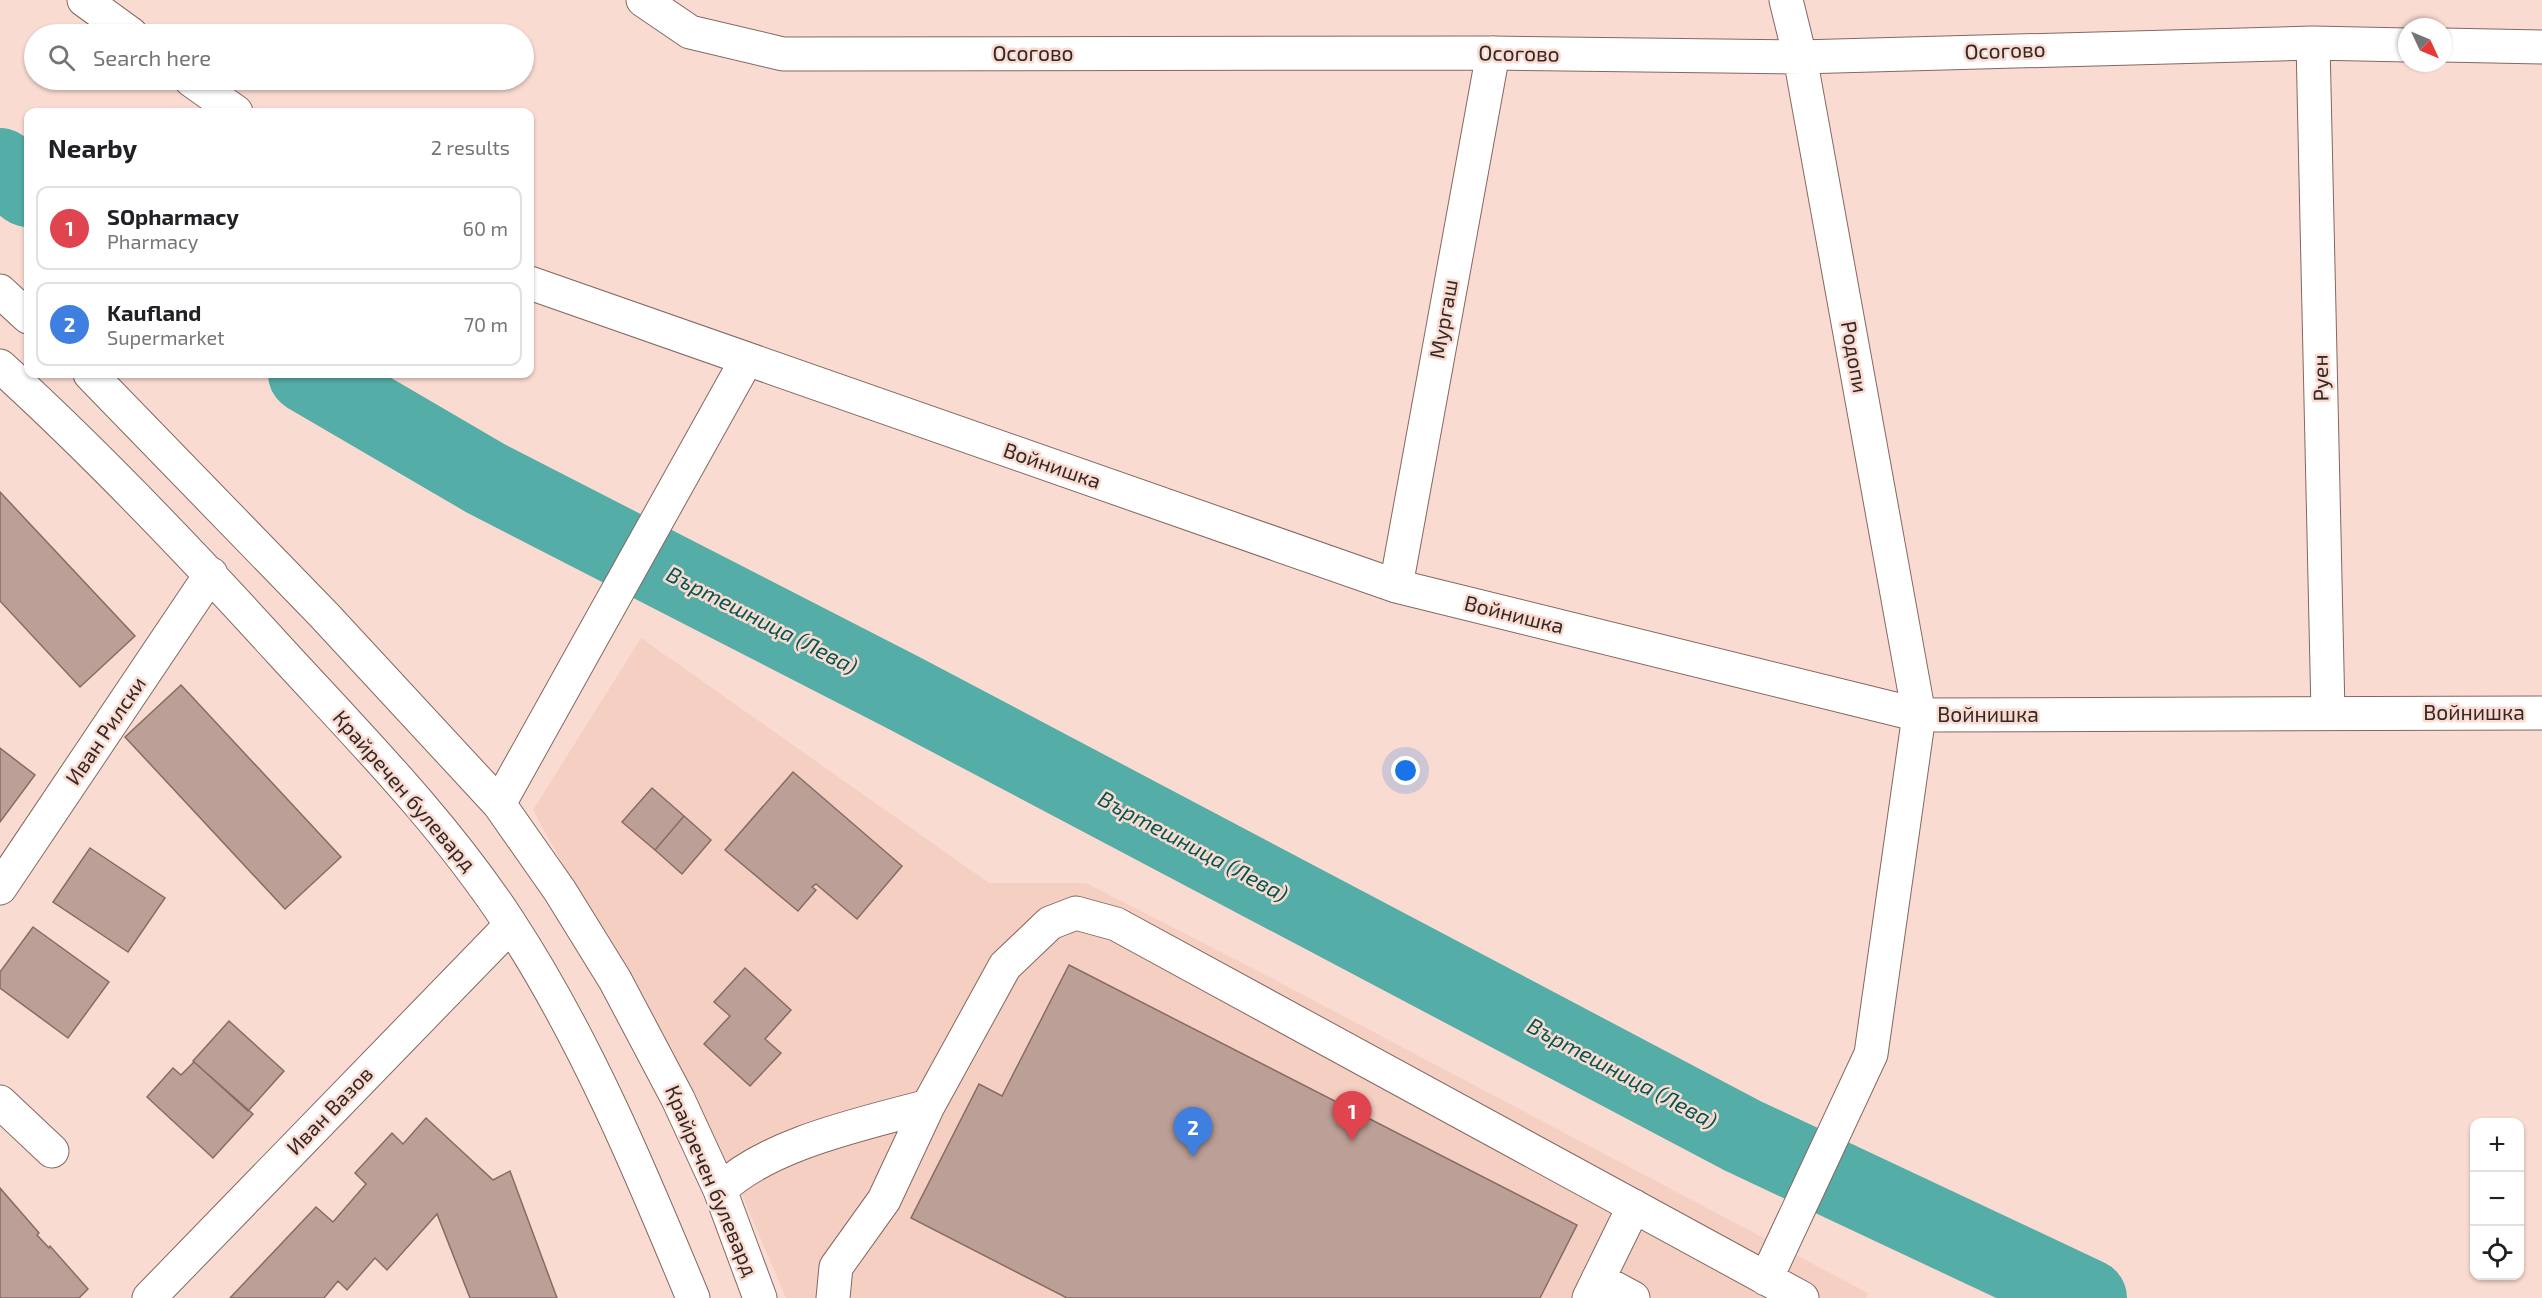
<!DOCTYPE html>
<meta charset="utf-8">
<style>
:root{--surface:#fff;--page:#f6f6f6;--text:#202124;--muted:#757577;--line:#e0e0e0;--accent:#246e69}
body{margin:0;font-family:"Exo 2",sans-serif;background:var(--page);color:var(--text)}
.controls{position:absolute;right:18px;bottom:18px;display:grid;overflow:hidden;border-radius:12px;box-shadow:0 2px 4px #0004}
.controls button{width:54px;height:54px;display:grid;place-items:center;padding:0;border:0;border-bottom:2px solid var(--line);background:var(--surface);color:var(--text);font:30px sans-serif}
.compass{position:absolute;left:2398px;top:18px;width:54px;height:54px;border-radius:50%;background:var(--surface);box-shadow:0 2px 4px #0004;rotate:134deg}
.you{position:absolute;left:1406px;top:771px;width:21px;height:21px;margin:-15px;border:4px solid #fff;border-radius:50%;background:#1a73e8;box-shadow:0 0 0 9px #1a73e833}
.badge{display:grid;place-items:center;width:39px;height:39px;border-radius:50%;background:var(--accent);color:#fff;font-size:20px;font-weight:700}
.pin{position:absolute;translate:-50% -50px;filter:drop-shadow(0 2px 3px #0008)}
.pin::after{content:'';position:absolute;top:32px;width:21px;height:18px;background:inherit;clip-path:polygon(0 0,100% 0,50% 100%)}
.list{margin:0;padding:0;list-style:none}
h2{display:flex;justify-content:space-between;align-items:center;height:78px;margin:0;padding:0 24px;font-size:26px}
h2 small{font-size:20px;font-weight:400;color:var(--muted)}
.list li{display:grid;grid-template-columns:39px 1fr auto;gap:18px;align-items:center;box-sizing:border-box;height:84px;margin:0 12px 12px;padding:0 12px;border:2px solid var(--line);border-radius:12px}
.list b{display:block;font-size:22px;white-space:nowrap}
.list p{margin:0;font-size:20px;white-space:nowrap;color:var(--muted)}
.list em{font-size:20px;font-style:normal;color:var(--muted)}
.icon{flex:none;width:33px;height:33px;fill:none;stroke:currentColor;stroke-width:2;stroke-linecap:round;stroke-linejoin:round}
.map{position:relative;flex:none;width:2542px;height:1298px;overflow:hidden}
.search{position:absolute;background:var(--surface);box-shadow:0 2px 4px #0004;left:24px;top:24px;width:510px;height:66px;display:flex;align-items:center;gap:15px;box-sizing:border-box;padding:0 21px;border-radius:33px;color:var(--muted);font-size:22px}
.panel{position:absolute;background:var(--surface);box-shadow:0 2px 4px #0004;left:24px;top:108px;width:510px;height:270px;border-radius:12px}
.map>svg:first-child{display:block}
.built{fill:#f6cfc3}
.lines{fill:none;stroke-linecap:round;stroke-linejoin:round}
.river{stroke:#54ada6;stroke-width:78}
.building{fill:#bc9f96;stroke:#876c64;stroke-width:1.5}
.minor-casing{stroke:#836860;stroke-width:35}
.minor{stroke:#fff;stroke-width:33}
.labels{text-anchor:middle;stroke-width:5;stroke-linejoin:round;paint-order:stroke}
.street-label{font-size:21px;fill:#342825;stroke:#fadbd1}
.water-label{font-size:22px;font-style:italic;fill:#035651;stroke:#fadbd1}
</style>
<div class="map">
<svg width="2542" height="1298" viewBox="0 0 2542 1298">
<rect width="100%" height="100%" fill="#fadbd1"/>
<!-- built -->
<path class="built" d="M 641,638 L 989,883 L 1086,883 L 1258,971 L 1868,1293 L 1866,1298 L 786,1298 L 734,1176 L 533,810 Z"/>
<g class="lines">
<!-- river -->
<path class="river" d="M 0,167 L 28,188
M 307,374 L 485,478 L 904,693 L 1743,1136 L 2088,1298"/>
</g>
<!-- building -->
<path class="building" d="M 0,492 L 135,636 L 80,687 L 0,601 Z
M 181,685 L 341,857 L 285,909 L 125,737 Z
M 0,748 L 35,775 L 0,822 Z
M 793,772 L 902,866 L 857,919 L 816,884 L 812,887 L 816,890 L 798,911 L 725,850 Z
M 652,788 L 684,816 L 655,850 L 622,822 Z
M 684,816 L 711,840 L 682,874 L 655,850 Z
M 90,848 L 165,898 L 128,952 L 53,902 Z
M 33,927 L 109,982 L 68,1038 L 0,988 L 0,972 Z
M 1069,965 L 1577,1225 L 1540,1298 L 1067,1298 L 911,1218 L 979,1084 L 1002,1096 Z
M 745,968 L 791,1010 L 765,1039 L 781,1053 L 750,1086 L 704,1044 L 730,1016 L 714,1002 Z
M 229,1021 L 284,1071 L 248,1111 L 193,1061 Z
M 194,1062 L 253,1114 L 213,1158 L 147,1097 L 173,1068 L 181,1075 Z
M 426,1118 L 493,1180 L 510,1171 L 557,1298 L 470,1298 L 437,1214 L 387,1270 L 375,1258 L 347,1290 L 338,1281 L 324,1298 L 230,1298 L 316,1207 L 333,1222 L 366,1184 L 355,1173 L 392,1133 L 403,1144 Z
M 0,1188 L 39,1233 L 37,1235 L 49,1248 L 50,1246 L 88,1289 L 79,1298 L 0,1298 Z"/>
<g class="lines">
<defs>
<path id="minor" d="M 84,0 L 131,34
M 643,0 L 690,32 L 783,54 L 1493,53 L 1800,57 L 2313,43 L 2407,45
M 2313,43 L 2328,713
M 2443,45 L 2542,47
M 191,80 L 236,112
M 530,283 L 1396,586 L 1919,715 L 2542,713
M 0,291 L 28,317
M 0,366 C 99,456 191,553 281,652 C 361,739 444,823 509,922 C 585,1038 640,1170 693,1298
M 90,374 L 324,615 L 499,804 L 560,891 L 615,980 L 678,1099 L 720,1190 L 760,1298
M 1396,586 L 1493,53
M 499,804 L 747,359
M 0,888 L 211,574
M 0,1102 L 52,1151
M 720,1190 C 769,1143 863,1124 928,1106
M 1598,1279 L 1633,1298
M 1766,1279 L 1871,1054 L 1919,715 L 1800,57 L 1786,0
M 149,1298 L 511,925
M 833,1298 L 836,1267 L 884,1200 L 928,1106 L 1005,966 L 1050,923 L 1076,913 L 1116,924 L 1802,1298
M 1589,1298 L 1634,1206"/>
</defs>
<!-- minor casing -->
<use href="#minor" class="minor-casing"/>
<!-- minor -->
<use href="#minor" class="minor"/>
</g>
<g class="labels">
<!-- street labels -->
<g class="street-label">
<text transform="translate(2005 51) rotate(-2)" y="7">Осогово</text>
<text x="1033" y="61">Осогово</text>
<text transform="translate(1519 54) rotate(1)" y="7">Осогово</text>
<text transform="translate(1444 319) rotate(-80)" y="7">Мургаш</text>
<text transform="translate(1854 357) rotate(80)" y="7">Родопи</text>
<text transform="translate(2321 378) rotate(-91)" y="7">Руен</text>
<text transform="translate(1052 466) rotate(19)" y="7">Войнишка</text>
<text transform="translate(1514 615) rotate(14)" y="7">Войнишка</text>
<text x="2474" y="720">Войнишка</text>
<text x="1988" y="722">Войнишка</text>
<text transform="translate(106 731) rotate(-56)" y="7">Иван Рилски</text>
<text transform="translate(404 791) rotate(49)" y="7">Крайречен булевард</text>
<text transform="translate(330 1111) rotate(-46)" y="7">Иван Вазов</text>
<text transform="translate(711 1181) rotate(67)" y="7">Крайречен булевард</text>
</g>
<!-- water labels -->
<g class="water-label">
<text transform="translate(762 620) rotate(27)" y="8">Въртешница (Лева)</text>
<text transform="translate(1193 846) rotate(28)" y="8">Въртешница (Лева)</text>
<text transform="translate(1622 1073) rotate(28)" y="8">Въртешница (Лева)</text>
</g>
</g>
</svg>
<div class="controls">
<button>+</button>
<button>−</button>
<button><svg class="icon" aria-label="locate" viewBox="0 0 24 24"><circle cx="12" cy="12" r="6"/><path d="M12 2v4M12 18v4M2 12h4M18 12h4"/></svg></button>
</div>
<svg class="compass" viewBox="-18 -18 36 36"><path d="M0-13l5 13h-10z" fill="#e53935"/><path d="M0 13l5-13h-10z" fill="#757577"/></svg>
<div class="you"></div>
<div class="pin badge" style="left:1352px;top:1141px;background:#e0444e">1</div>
<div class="pin badge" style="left:1193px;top:1157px;background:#3f7fe0">2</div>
<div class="search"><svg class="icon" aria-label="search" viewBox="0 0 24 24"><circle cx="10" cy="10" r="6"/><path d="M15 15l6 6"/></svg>Search here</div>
<section class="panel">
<h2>Nearby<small>2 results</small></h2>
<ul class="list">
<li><span class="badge" style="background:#e0444e">1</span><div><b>SOpharmacy</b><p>Pharmacy</p></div><em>60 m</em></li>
<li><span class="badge" style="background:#3f7fe0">2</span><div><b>Kaufland</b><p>Supermarket</p></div><em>70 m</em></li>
</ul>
</section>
</div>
